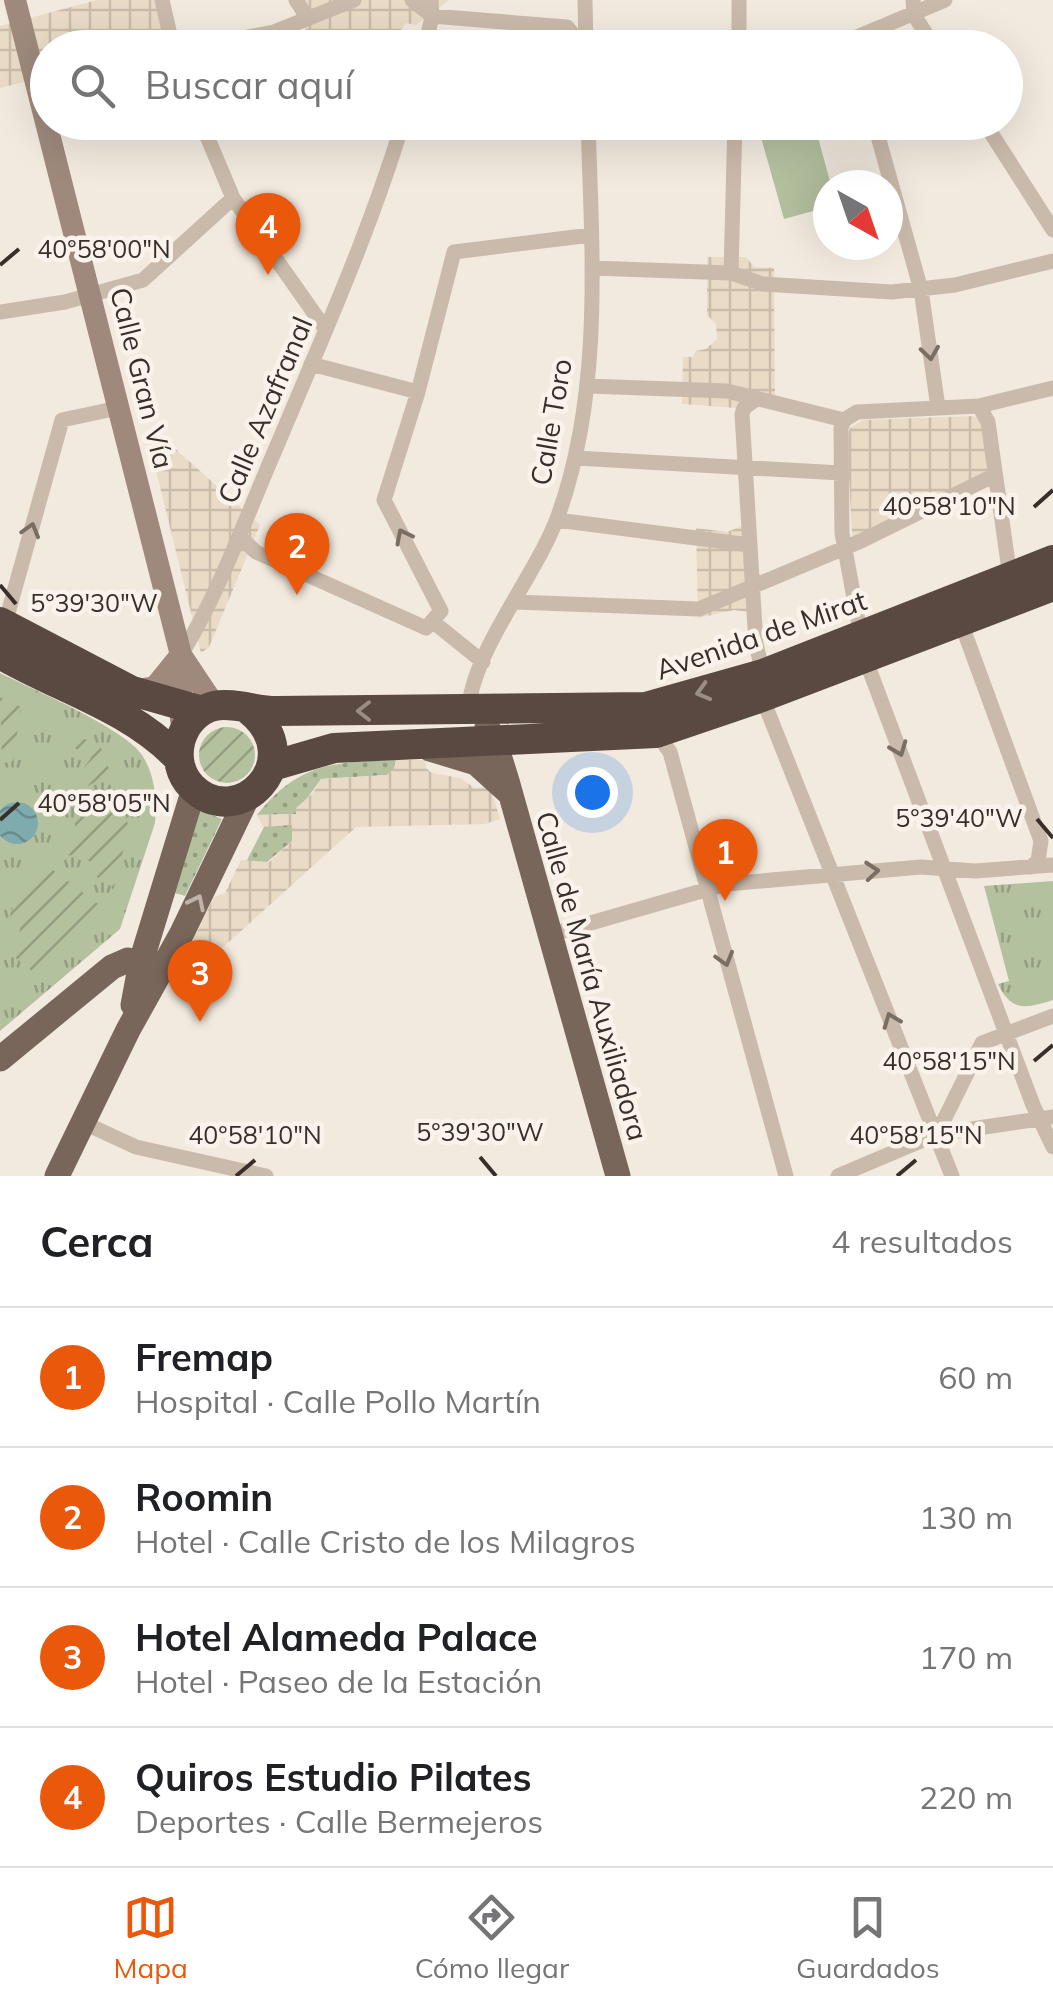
<!DOCTYPE html>
<html lang="es">
<meta charset="utf-8">
<style>
:root{--surface:#fff;--page:#f2f2f2;--text:#202124;--muted:#757577;--line:#e0e0e0;--accent:#ea580c}
body{margin:0;font-family:Mulish,sans-serif;background:var(--page);color:var(--text)}
.compass{position:absolute;left:813px;top:170px;width:90px;height:90px;border-radius:50%;background:var(--surface);box-shadow:0 10px 40px #0002;rotate:140deg}
.you{position:absolute;left:592px;top:792px;width:35px;height:35px;margin:-25px;border:8px solid #fff;border-radius:50%;background:#1a73e8;box-shadow:0 0 0 15px #1a73e833}
.badge{display:grid;place-items:center;width:65px;height:65px;border-radius:50%;background:var(--accent);color:#fff;font-size:32px;font-weight:700}
.pin{position:absolute;translate:-50% -82px;filter:drop-shadow(0 2px 5px #0008)}
.pin::after{content:'';position:absolute;top:52px;width:35px;height:30px;background:inherit;clip-path:polygon(0 0,100% 0,50% 100%)}
.list{margin:0;padding:0;list-style:none}
h2{display:flex;justify-content:space-between;align-items:center;height:130px;margin:0;padding:0 40px;font-size:42px}
h2 small{font-size:32px;font-weight:400;color:var(--muted)}
.list li{display:grid;grid-template-columns:65px 1fr auto;gap:30px;align-items:center;box-sizing:border-box;height:140px;padding:0 40px;border-top:2px solid var(--line)}
.list b{display:block;font-size:38px;white-space:nowrap}
.list p{margin:0;font-size:32px;white-space:nowrap;color:var(--muted)}
.list em{font-size:32px;font-style:normal;color:var(--muted)}
.icon{flex:none;width:55px;height:55px;fill:none;stroke:currentColor;stroke-width:2;stroke-linecap:round;stroke-linejoin:round}
.map{position:relative;flex:none;width:1053px;height:1176px;overflow:hidden}
.search{position:absolute;background:var(--surface);box-shadow:0 10px 40px #0002;left:30px;right:30px;top:30px;height:110px;display:flex;align-items:center;gap:25px;box-sizing:border-box;padding:0 35px;border-radius:55px;color:var(--muted);font-size:38px}
.sheet{height:690px;background:var(--surface)}
nav{display:flex;justify-content:space-around;align-items:center;box-sizing:border-box;height:140px;border-top:2px solid var(--line);background:var(--surface);font-size:28px;color:var(--muted)}
nav a{display:grid;justify-items:center;gap:5px}
nav .on{color:var(--accent)}
.map>svg:first-child{display:block}
.grass{fill:url(#grass-dots)}
.park{fill:url(#park-tufts)}
.garden{fill:url(#garden-furrows)}
.pitch{fill:#b4c19f}
.plaza{fill:url(#plaza-grid)}
.water{fill:url(#water-waves)}
.lines{fill:none;stroke-linecap:round;stroke-linejoin:round}
.street{stroke:#cabaab;stroke-width:15}
.secondary{stroke:#9e897c;stroke-width:22}
.primary{stroke:#79665b;stroke-width:25}
.highway{stroke:#594941;stroke-width:30}
.oneway{stroke:#7a6e64}
.oneway2{stroke:#998d85}
.oneway3{stroke:#c0b4aa}
.ticks{fill:none;stroke:#382f2a;stroke-width:4}
.labels{text-anchor:middle;stroke-width:9;stroke-linejoin:round;paint-order:stroke}
.street-label{font-size:28px;fill:#382f2a;stroke:#faf3eb}
.ticks-label{font-size:25px;text-anchor:middle;fill:#382f2a;stroke:#faf3eb;stroke-width:9;stroke-linejoin:round;paint-order:stroke}
</style>
<div class="map">
<svg width="1053" height="1176" viewBox="0 0 1053 1176">
<defs>
<pattern id="grass-dots" width="8" height="8" patternUnits="userSpaceOnUse" patternTransform="scale(2.5)"><rect width="8" height="8" fill="#b4c19f"/><path d="M2 2h.1M6 6h.1" fill="none" stroke="#939d82" stroke-width="1.8" stroke-linecap="round"/></pattern>
<pattern id="park-tufts" width="24" height="20" patternUnits="userSpaceOnUse" patternTransform="scale(2.5)"><rect width="24" height="20" fill="#b4c19f"/><path d="M3 7l-1-3M5 7V3M7 7l1-3M15 17l-1-3M17 17v-4M19 17l1-3" fill="none" stroke="#939d82"/></pattern>
<pattern id="garden-furrows" width="10" height="10" patternUnits="userSpaceOnUse" patternTransform="scale(2.5)"><rect width="10" height="10" fill="#b4c19f"/><path d="M-1 1l2-2M0 10L10 0M9 11l2-2" fill="none" stroke="#939d82"/></pattern>
<pattern id="plaza-grid" width="8" height="8" patternUnits="userSpaceOnUse" patternTransform="scale(2.5)"><rect width="8" height="8" fill="#e9dbc6"/><path d="M0 4h8M4 0v8" fill="none" stroke="#c9bcaa"/></pattern>
<pattern id="water-waves" width="16" height="10" patternUnits="userSpaceOnUse" patternTransform="scale(2.5)"><rect width="16" height="10" fill="#7eabae"/><path d="M0 5q4-4 8 0t8 0" fill="none" stroke="#688c8e"/></pattern>
</defs>
<rect width="100%" height="100%" fill="#f2eadf"/>
<!-- grass -->
<path class="grass" d="M 396,760 L 394,769 L 387,775 L 321,779 L 296,814 L 257,815 C 298,763 333,762 396,760 Z
M 200,810 L 222,819 L 185,896 L 175,893 Z
M 265,825 L 292,825 L 292,841 L 267,862 L 246,862 Z"/>
<!-- park -->
<path class="park" d="M 0,673 C 32,689 124,728 142,755 C 155,775 157,799 155,823 L 120,929 L 0,1031 Z
M 1053,881 L 1053,1000 C 1027,1008 1012,1013 998,984 L 1009,981 L 984,886 Z"/>
<!-- garden -->
<path class="garden" d="M 0,697 L 21,707 L 13,762 L 2,763 Z
M199 755a28 28 0 1 1 56 0a28 28 0 1 1-56 0Z
M 79,737 L 100,745 L 111,774 L 74,793 L 70,786 L 91,758 L 73,747 Z
M 119,795 L 129,827 L 113,891 L 111,886 L 89,872 L 91,864 L 86,857 L 66,855 L 75,834 L 75,814 Z
M 53,870 L 106,910 L 33,972 L 11,954 L 18,942 L 20,928 L 10,915 L 22,883 L 43,877 Z"/>
<!-- pitch -->
<path class="pitch" d="M 757,123 L 814,123 L 831,185 L 828,185 L 828,207 L 784,219 Z"/>
<!-- plaza -->
<path class="plaza" d="M 97,0 L 162,0 L 173,47 L 48,48 L 47,76 L 0,88 L 0,26 Z
M 288,0 L 449,0 L 416,25 L 406,23 L 397,36 L 313,42 Z
M 707,257 L 746,257 L 754,267 L 774,268 L 775,396 L 736,408 L 682,404 L 683,357 L 693,357 L 696,351 L 706,349 L 717,339 L 716,324 L 707,315 Z
M 973,416 L 980,419 L 992,482 L 853,550 L 847,439 L 850,428 L 863,420 Z
M 147,434 L 159,434 L 260,525 L 209,647 L 201,653 Z
M 742,526 L 748,612 L 734,610 L 698,618 L 696,528 L 727,532 Z
M 396,760 L 425,760 L 426,768 L 432,773 L 460,778 L 475,788 L 490,786 L 500,819 L 485,824 L 356,827 L 198,970 L 186,955 L 214,897 L 225,893 L 241,860 L 269,862 L 292,841 L 292,825 L 263,827 L 257,815 L 296,814 L 296,808 L 313,793 L 321,779 L 387,775 L 394,769 Z"/>
<!-- water -->
<path class="water" d="M-4 823a21 21 0 1 1 42 0a21 21 0 1 1-42 0Z"/>
<g class="lines">
<!-- street -->
<path class="street" d="M 162,0 L 173,48
M 296,0 L 308,19
M 412,0 L 432,16
M 585,0 L 586,48
M 913,0 L 914,15 L 935,48
M 432,16 L 567,27 L 584,48
M 191,48 L 274,32 L 354,0
M 425,48 L 432,16 L 431,0
M 739,48 L 739,0
M 805,48 L 850,40 L 945,0
M 201,122 L 233,198 L 326,330
M 874,122 L 921,290 L 938,407
M 984,122 L 1053,230
M 592,268 L 731,273 L 763,284 L 892,292 L 955,285 L 1053,261
M 731,273 L 735,122
M 0,312 L 65,302 L 143,280 L 233,198
M 311,364 L 418,392
M 587,386 L 727,391 L 844,420 L 857,412 L 979,406 L 1053,388
M 755,400 L 744,408 L 742,414 L 756,644 L 763,674
M 979,406 L 988,422 L 1010,577
M 844,420 L 841,428 L 842,533 L 865,658 L 1033,1105 L 1053,1147
M 576,458 L 841,473
M 557,520 L 750,545
M 239,536 L 256,552 L 426,628 L 441,611 L 384,500 L 418,392 L 454,252 L 591,235
M 515,602 L 699,609 L 861,541 L 995,475
M 960,620 L 1041,841 L 1038,861 L 1031,867
M 432,621 L 483,662
M 5,624 L 62,420 L 118,408
M 181,655 C 220,591 246,517 276,448 C 321,341 369,234 403,122
M 762,697 L 952,1176
M 468,710 C 475,646 535,578 558,516 C 603,391 592,253 588,122
M 656,733 L 670,752 L 786,1176
M 549,935 L 726,884 L 921,867 L 975,871 L 1053,865
M 84,1123 L 136,1147 L 266,1176
M 937,1134 L 982,1043 L 1053,1016
M 838,1176 L 937,1134 L 1053,1117"/>
<!-- secondary -->
<path class="secondary" d="M 15,0 L 181,655 L 181,720
M 181,655 L 215,706
M 132,691 L 155,687 L 181,655"/>
<!-- primary -->
<path class="primary" d="M 487,727 L 494,739 L 507,781 L 618,1176
M 430,749 L 476,763 L 507,791
M 133,1005 L 141,962 L 194,789
M 0,1059 L 112,967 L 128,960 L 141,962
M 57,1176 L 128,1030 L 182,933 L 248,796"/>
<!-- highway -->
<path class="highway" d="M 0,622 L 132,691 L 202,711
M 0,654 C 60,689 129,707 178,758
M 250,711 C 310,760 238,833 192,787 C 167,762 179,715 214,706 C 233,702 256,711 276,711 L 646,707 L 763,674 L 1053,560
M 272,766 L 334,748 L 656,733 L 762,697 L 1053,586"/>
</g>
<!-- one-way arrows -->
<defs><path id="oneway-chevron" d="M-2-3.5L2.5 0L-2 3.5" fill="none" stroke-width="1.6" stroke-linecap="round" stroke-linejoin="round" transform="scale(2.5)"/></defs>
<g class="oneway">
<use href="#oneway-chevron" transform="translate(930 353) rotate(82)"/>
<use href="#oneway-chevron" transform="translate(31 530) rotate(-74)"/>
<use href="#oneway-chevron" transform="translate(403 536) rotate(-117)"/>
<use href="#oneway-chevron" transform="translate(899 749) rotate(69)"/>
<use href="#oneway-chevron" transform="translate(872 871) rotate(-5)"/>
<use href="#oneway-chevron" transform="translate(725 959) rotate(74)"/>
<use href="#oneway-chevron" transform="translate(891 1020) rotate(-111)"/>
</g>
<g class="oneway2">
<use href="#oneway-chevron" transform="translate(703 692) rotate(164)"/>
<use href="#oneway-chevron" transform="translate(364 711) rotate(180)"/>
</g>
<use class="oneway3" href="#oneway-chevron" transform="translate(197 902) rotate(-64)"/>
<!-- ticks -->
<path class="ticks" d="M 0,265 L 19,249M 1034,507 L 1053,490M 0,585 L 16,604M 1037,819 L 1053,838M 0,820 L 19,803M 1034,1061 L 1053,1045M 480,1157 L 496,1176M 236,1176 L 255,1160M 897,1176 L 916,1160"/>
<g class="labels">
<!-- street labels -->
<g class="street-label">
<text transform="translate(142 378) rotate(76)" y="10">Calle Gran Vía</text>
<text transform="translate(265 410) rotate(-67)" y="10">Calle Azafranal</text>
<text transform="translate(551 422) rotate(-80)" y="10">Calle Toro</text>
<text transform="translate(761 635) rotate(-19)" y="10">Avenida de Mirat</text>
<text transform="translate(592 976) rotate(74)" y="10">Calle de María Auxiliadora</text>
</g>
</g>
<g class="ticks-label">
<text x="104" y="258">40°58'00"N</text>
<text x="949" y="515">40°58'10"N</text>
<text x="94" y="612">5°39'30"W</text>
<text x="104" y="812">40°58'05"N</text>
<text x="959" y="827">5°39'40"W</text>
<text x="949" y="1070">40°58'15"N</text>
<text x="480" y="1141">5°39'30"W</text>
<text x="255" y="1144">40°58'10"N</text>
<text x="916" y="1144">40°58'15"N</text>
</g>
</svg>
<svg class="compass" viewBox="-18 -18 36 36"><path d="M0-13l5 13h-10z" fill="#e53935"/><path d="M0 13l5-13h-10z" fill="#757577"/></svg>
<div class="you"></div>
<div class="pin badge" style="left:725px;top:901px">1</div>
<div class="pin badge" style="left:297px;top:595px">2</div>
<div class="pin badge" style="left:200px;top:1022px">3</div>
<div class="pin badge" style="left:268px;top:275px">4</div>
<div class="search"><svg class="icon" aria-label="search" viewBox="0 0 24 24"><circle cx="10" cy="10" r="6"/><path d="M15 15l6 6"/></svg>Buscar aquí</div>
</div>
<section class="sheet">
<h2>Cerca<small>4 resultados</small></h2>
<ul class="list">
<li><span class="badge">1</span><div><b>Fremap</b><p>Hospital · Calle Pollo Martín</p></div><em>60 m</em></li>
<li><span class="badge">2</span><div><b>Roomin</b><p>Hotel · Calle Cristo de los Milagros</p></div><em>130 m</em></li>
<li><span class="badge">3</span><div><b>Hotel Alameda Palace</b><p>Hotel · Paseo de la Estación</p></div><em>170 m</em></li>
<li><span class="badge">4</span><div><b>Quiros Estudio Pilates</b><p>Deportes · Calle Bermejeros</p></div><em>220 m</em></li>
</ul>
</section>
<nav>
<a class="on"><svg class="icon" aria-label="map" viewBox="0 0 24 24"><path d="M3 6l6-2 6 2 6-2v14l-6 2-6-2-6 2zM9 4v14M15 6v14"/></svg>Mapa</a>
<a><svg class="icon" aria-label="directions" viewBox="0 0 24 24"><path d="M12 3l9 9-9 9-9-9zM9 14v-3h6M13 9l2 2-2 2"/></svg>Cómo llegar</a>
<a><svg class="icon" aria-label="saved" viewBox="0 0 24 24"><path d="M7 4h10v16l-5-4-5 4z"/></svg>Guardados</a>
</nav>
